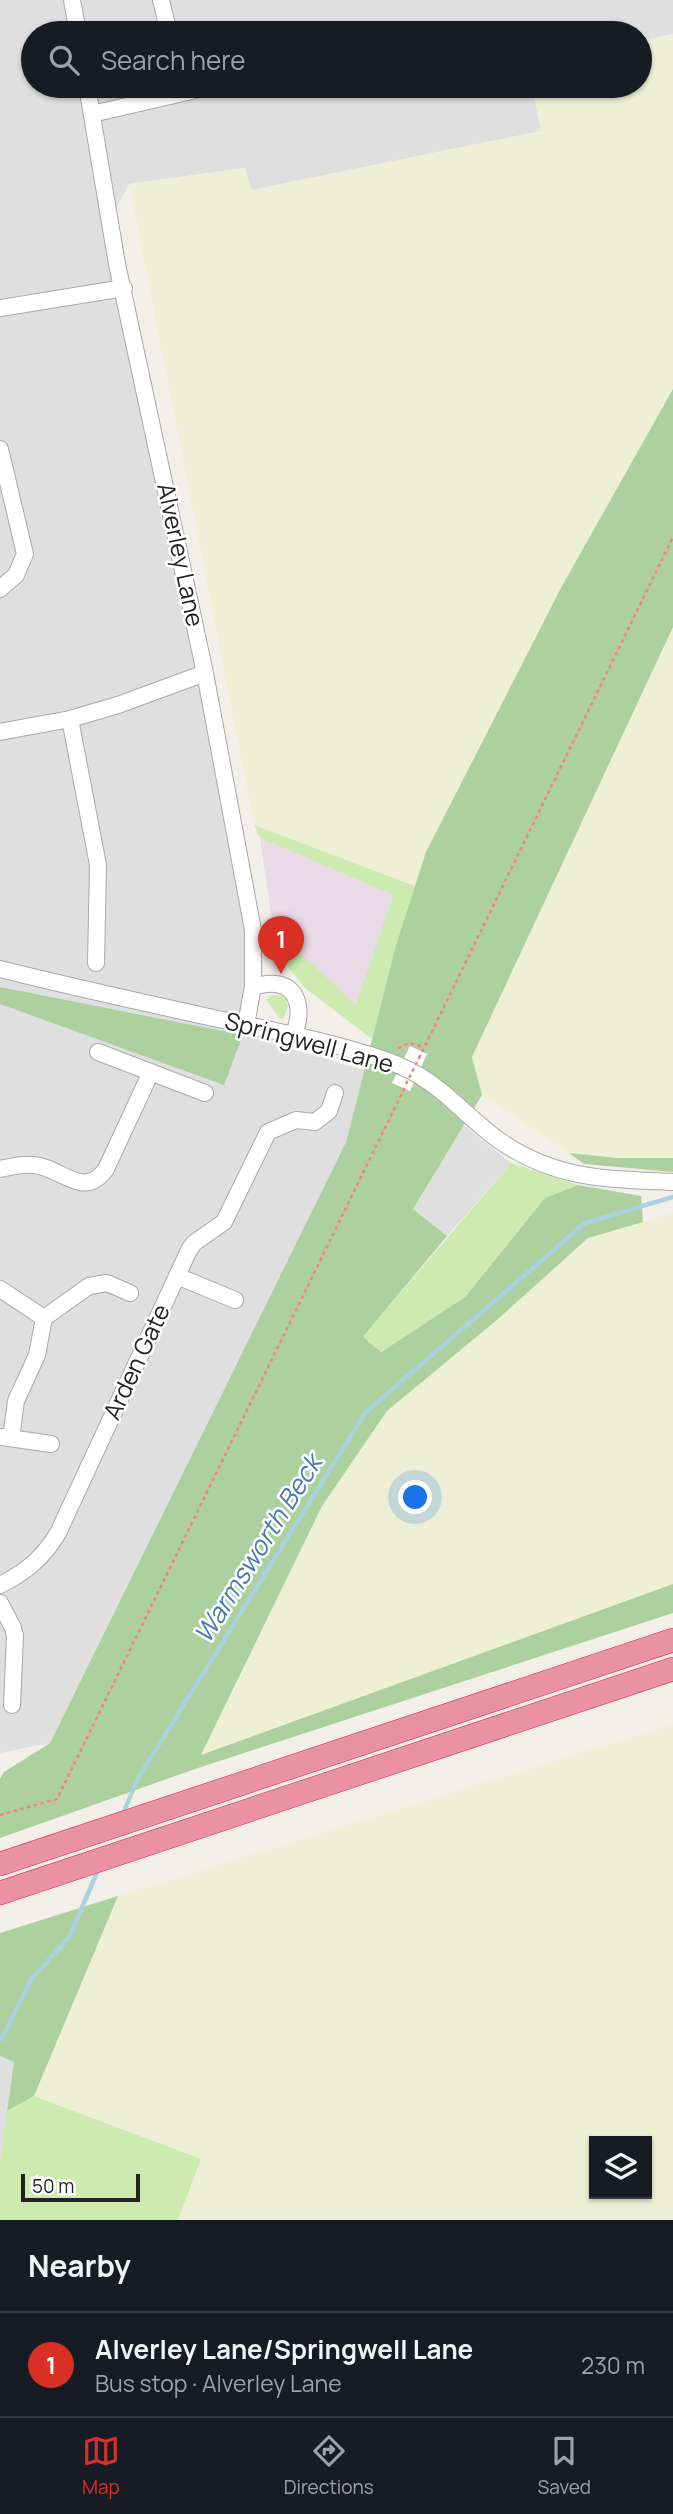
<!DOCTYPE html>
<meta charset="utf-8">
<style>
:root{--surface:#171b24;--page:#242831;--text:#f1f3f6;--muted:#9ea1a6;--line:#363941;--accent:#d93025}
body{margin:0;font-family:Manrope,sans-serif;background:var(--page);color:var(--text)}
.controls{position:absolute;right:21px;bottom:21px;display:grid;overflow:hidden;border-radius:0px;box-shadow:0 2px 5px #0004}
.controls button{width:63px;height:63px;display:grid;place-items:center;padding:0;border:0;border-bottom:2px solid var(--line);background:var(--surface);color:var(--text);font:35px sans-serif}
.scale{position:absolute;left:21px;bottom:18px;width:119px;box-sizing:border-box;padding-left:7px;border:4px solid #222;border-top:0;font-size:19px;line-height:24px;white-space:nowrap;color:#222;-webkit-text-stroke:5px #fff;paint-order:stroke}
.you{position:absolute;left:416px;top:1498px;width:24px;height:24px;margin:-18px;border:5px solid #fff;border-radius:50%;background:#1a73e8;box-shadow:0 0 0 10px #1a73e833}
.badge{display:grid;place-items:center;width:46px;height:46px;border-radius:50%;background:var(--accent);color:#fff;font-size:23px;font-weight:700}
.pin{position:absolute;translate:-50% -58px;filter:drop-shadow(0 2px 4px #0008)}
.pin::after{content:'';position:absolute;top:37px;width:24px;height:21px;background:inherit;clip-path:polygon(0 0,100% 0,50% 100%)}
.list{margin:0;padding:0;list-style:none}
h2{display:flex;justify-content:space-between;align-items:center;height:91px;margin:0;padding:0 28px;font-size:30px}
h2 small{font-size:23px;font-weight:400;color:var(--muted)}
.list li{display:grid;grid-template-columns:46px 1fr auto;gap:21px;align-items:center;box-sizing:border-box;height:105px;padding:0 28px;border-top:2px solid var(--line)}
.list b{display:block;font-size:26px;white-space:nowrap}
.list p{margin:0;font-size:23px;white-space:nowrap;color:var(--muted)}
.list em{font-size:23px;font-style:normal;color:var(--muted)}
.icon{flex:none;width:38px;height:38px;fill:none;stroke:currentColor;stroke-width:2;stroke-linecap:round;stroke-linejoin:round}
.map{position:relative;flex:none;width:673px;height:2220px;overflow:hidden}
.search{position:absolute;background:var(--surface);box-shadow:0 2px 5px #0004;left:21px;right:21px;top:21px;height:77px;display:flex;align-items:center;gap:18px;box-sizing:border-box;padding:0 24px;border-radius:38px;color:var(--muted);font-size:26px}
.sheet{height:196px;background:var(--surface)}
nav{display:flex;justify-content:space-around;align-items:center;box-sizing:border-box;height:98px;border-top:2px solid var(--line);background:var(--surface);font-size:19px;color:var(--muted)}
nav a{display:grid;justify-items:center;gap:4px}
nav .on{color:var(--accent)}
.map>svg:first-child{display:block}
.residential{fill:#e0dfdf}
.industrial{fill:#ebdbe8}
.farmland{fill:#eef0d5;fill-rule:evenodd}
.grass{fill:#cdebb0}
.forest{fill:#add19e}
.pier{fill:#fff}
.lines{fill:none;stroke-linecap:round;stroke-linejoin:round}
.stream{stroke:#aad3df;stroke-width:4.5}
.minor-casing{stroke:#a9a9a9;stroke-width:18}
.highway-casing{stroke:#dc2a67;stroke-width:24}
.path{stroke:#fa8072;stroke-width:2.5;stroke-dasharray:3.5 3.5;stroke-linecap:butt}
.minor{stroke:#fff;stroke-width:16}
.highway{stroke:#e892a2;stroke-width:23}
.path-bridge{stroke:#fa8072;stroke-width:2.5;stroke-dasharray:3.5 3.5;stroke-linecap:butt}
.labels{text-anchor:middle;stroke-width:5;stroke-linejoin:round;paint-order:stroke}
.street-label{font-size:24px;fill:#222;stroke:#fff}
.water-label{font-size:26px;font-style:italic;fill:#4a7aab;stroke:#fff}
</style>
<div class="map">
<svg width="673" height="2220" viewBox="0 0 673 2220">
<rect width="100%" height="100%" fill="#f2efe9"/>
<!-- residential -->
<path class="residential" d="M 0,0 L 673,0 L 673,34 L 640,41 L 640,33 L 33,33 L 33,86 L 532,86 L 541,131 L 251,190 L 245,168 L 129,184 L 111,219 L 253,930 L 253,986 L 243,1035 L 364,1070 L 346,1142 L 50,1743 L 0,1753 Z
M 463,1125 L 511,1163 L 447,1236 L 413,1209 Z
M 0,2056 L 14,2062 L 0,2159 Z"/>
<!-- industrial -->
<path class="industrial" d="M 260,838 L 393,895 L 356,1004 L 273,928 Z"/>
<!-- farmland -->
<path class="farmland" d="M 673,34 L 673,389 L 562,586 L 426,852 L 415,886 L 254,825 L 129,184 L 245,168 L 251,190 L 541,131 L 532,86 L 640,86 L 640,41 Z
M 673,627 L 673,1158 L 617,1158 L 569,1153 L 482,1095 L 472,1057 Z
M 673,1212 L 673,1584 L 201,1756 L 322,1506 L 387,1411 L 498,1319 L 588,1238 Z
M 673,1724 L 673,2220 L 178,2220 L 201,2159 L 34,2096 L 118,1896 ZM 594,2141 L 647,2141 L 647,2194 L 594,2194 Z"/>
<!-- grass -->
<path class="grass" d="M 254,825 L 415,886 L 396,945 L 372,1039 L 305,988 L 267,941 L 273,928 L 356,1004 L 393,895 L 260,838 Z
M 272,995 L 280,995 L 286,999 L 288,1007 L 282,1021 L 266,1000 Z
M 511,1163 L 578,1185 L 545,1198 L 465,1297 L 380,1352 L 363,1337 Z
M 34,2096 L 201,2159 L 178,2220 L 0,2220 L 0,2159 L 7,2111 Z"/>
<!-- forest -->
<path class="forest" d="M 673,389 L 673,627 L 472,1057 L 482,1095 L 413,1209 L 447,1236 L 363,1337 L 381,1352 L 465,1297 L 545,1198 L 578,1185 L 641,1196 L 643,1222 L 588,1238 L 498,1319 L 387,1411 L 322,1506 L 201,1755 L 673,1584 L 673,1613 L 195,1769 L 0,1838 L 0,1779 L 4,1772 L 50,1743 L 346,1142 L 396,945 L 426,852 L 562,586 Z
M 0,987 L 243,1035 L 224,1085 L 0,1004 Z
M 569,1153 L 617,1158 L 673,1158 L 673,1172 L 584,1164 Z
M 118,1896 L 34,2096 L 7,2111 L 14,2062 L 0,2056 L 0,1933 Z"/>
<!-- pier -->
<path class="pier" d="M 410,1046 L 427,1054 L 410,1091 L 392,1083 Z"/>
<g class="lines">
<!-- stream -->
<path class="stream" d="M 123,1814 L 137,1780 L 365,1413 L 585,1223 L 673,1197
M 0,2038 L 2,2039 L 32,1978 L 69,1938 L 98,1870"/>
<defs>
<path id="minor" d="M 72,0 L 78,33
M 161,0 L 167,25 L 173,33
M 87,86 L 117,264 L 205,673 L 253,930 L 253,986 L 246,1025
M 92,114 L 200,89 L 199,86
M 0,308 L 124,288
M 0,449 L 25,554 L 16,575 L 0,589
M 70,719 L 98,865 L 96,963
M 0,732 L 70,719 L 118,705 L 205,673
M 0,969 C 72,987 145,1003 218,1019 C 275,1031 333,1042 388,1061 C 441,1080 458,1111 500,1141 C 556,1180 608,1179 673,1182
M 253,986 C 261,985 269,983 276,984 C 302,987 302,1017 293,1035
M 98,1052 L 205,1093
M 0,1169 C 10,1167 22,1164 33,1165 C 60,1166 83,1201 106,1169 L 151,1072
M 177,1276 L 235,1300
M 0,1289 L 44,1318
M 2,1437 L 51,1444
M 11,1438 L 16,1401 L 37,1355 L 44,1318 L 89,1286 L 107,1283 L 130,1293
M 0,1585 C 26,1572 43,1558 58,1533 L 189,1250 L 194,1243 L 224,1222 L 268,1132 L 296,1120 L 315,1122 L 329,1111 L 335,1093
M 0,1603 L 13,1628 L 15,1636 L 12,1705"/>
<path id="highway" d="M 0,1864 L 673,1640
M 0,1893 L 673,1669"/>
</defs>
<!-- minor casing -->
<use href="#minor" class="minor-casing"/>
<!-- highway casing -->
<use href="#highway" class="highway-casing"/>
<!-- path -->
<path class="path" d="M 398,1048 L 409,1043 L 424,1047
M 419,1058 L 673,537
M 0,1815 L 57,1799 L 406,1085"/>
<!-- minor -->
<use href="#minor" class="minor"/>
<!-- highway -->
<use href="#highway" class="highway"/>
<!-- path-bridge -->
<path class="path-bridge" d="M 406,1084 L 419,1058"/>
</g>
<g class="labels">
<!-- street labels -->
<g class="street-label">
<text transform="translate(180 555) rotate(78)" y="8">Alverley Lane</text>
<text transform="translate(309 1043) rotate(15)" y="8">Springwell Lane</text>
<text transform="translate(137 1362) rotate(-65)" y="8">Arden Gate</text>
</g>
<!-- water labels -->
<g class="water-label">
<text transform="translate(258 1549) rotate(-58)" y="9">Warmsworth Beck</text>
</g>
</g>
</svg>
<div class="controls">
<button><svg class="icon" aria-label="layers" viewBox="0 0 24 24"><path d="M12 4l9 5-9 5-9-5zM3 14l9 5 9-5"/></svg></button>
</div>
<div class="scale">50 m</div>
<div class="you"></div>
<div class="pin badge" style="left:281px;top:974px">1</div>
<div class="search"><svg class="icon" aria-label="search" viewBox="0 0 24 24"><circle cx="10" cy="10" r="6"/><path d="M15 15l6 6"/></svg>Search here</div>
</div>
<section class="sheet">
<h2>Nearby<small></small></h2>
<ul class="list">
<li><span class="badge">1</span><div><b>Alverley Lane/Springwell Lane</b><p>Bus stop · Alverley Lane</p></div><em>230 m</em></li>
</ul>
</section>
<nav>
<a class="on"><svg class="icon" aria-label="map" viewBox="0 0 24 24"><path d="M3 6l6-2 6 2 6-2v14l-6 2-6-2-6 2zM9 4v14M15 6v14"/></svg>Map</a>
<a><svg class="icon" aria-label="directions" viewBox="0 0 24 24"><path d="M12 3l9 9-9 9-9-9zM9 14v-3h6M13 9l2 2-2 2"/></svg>Directions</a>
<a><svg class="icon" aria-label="saved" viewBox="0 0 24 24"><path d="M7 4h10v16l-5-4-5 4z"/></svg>Saved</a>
</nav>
